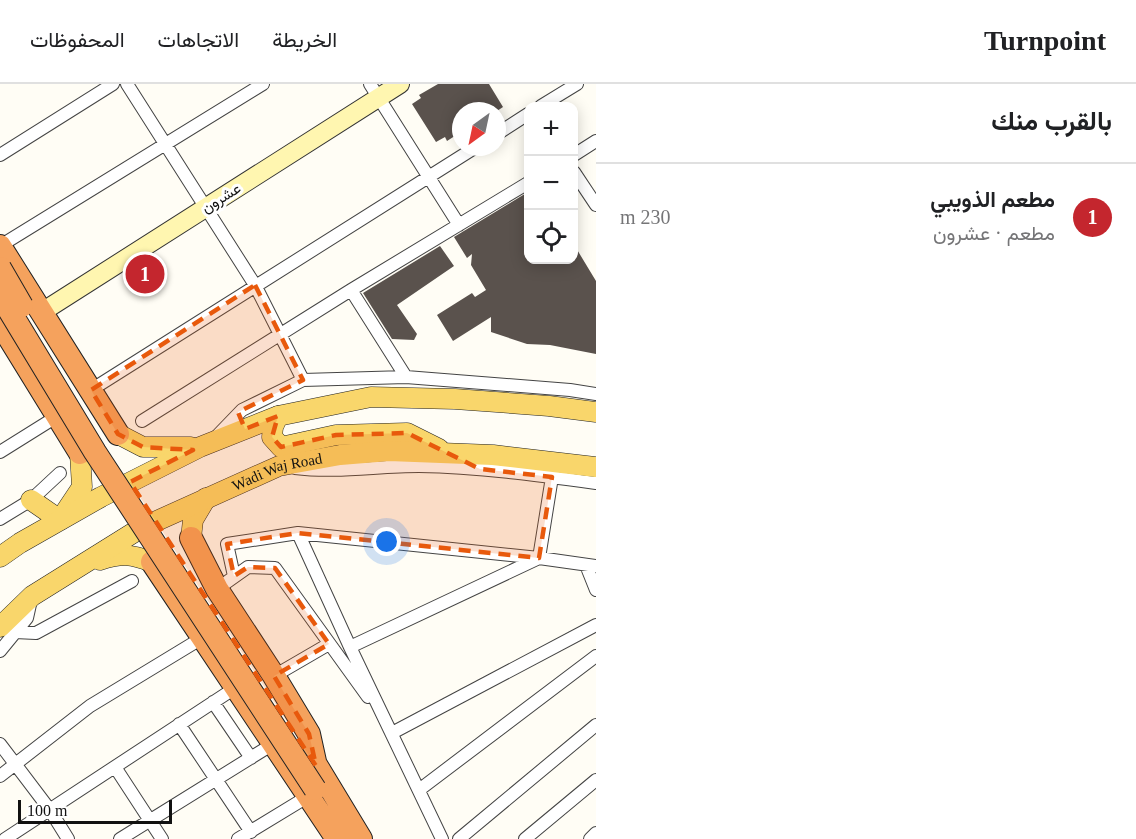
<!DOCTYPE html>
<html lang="ar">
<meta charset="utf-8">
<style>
:root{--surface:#fff;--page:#f6f6f6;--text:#202124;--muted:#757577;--line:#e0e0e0;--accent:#c4262e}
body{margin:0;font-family:"Times New Roman",Vazirmatn,serif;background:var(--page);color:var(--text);direction:rtl}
.controls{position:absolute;right:18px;top:18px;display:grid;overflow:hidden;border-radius:12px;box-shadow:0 3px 15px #0003}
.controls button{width:54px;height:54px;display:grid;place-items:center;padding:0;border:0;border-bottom:2px solid var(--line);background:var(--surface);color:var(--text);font:30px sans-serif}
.compass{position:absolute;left:452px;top:18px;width:54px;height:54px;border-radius:50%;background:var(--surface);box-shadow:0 3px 15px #0003;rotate:213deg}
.scale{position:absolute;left:18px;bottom:15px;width:154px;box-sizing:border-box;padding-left:6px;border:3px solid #111;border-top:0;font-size:16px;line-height:21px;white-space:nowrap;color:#111;-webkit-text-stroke:4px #fff;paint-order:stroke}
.you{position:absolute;left:387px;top:458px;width:21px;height:21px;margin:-15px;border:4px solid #fff;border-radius:50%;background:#1a73e8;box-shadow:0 0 0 9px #1a73e833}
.badge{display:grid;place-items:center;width:39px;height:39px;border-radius:50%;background:var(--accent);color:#fff;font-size:20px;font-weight:700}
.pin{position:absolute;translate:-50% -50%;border:3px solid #fff;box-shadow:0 2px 6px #0006}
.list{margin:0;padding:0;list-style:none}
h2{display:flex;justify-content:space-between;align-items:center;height:78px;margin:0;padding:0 24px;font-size:26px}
h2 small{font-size:20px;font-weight:400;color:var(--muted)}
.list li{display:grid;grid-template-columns:39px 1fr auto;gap:18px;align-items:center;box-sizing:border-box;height:108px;padding:0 24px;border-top:2px solid var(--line)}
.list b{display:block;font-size:22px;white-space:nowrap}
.list p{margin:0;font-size:20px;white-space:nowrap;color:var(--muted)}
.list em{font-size:20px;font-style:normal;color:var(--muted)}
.icon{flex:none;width:33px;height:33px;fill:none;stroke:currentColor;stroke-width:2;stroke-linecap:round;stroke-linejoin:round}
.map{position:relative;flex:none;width:596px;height:755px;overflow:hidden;direction:ltr}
header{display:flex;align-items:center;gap:36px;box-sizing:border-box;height:84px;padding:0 30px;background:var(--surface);border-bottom:2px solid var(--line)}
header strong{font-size:28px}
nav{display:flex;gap:33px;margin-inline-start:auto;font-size:21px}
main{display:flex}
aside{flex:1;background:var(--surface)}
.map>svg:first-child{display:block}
.building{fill:#5a524d}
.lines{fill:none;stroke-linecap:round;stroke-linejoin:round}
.street-casing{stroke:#444;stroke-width:14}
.secondary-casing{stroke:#333;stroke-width:20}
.primary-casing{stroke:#222;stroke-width:21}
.highway-casing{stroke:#222;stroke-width:24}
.street{stroke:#fff;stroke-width:12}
.secondary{stroke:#fff6b0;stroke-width:18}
.primary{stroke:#f9d66b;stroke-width:20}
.highway{stroke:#f5a25d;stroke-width:22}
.highway-bridge-casing{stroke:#222;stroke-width:24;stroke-linecap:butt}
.highway-bridge{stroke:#f5a25d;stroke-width:22}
.marked{fill:#e8590c;fill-opacity:0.2;stroke:#e8590c;stroke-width:4.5;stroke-dasharray:12 8;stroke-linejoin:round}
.labels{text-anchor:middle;stroke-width:6;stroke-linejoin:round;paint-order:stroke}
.street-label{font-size:15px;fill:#111;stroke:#fff}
</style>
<header>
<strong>Turnpoint</strong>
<nav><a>الخريطة</a><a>الاتجاهات</a><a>المحفوظات</a></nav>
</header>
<main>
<aside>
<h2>بالقرب منك<small></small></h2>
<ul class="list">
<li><span class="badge">1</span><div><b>مطعم الذويبي</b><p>مطعم · عشرون</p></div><em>230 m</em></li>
</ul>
</aside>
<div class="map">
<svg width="596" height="755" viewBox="0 0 596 755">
<rect width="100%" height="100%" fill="#fffdf5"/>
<!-- building -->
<path class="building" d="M 438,0 L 489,0 L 503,23 L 497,27 L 461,27 L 461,48 L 447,57 L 445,53 L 436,58 L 412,20 L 421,14 L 419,11 Z
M 528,108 L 528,176 L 573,176 L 573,159 L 596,197 L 596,270 L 550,261 L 527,260 L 491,248 L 491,233 L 453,257 L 437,231 L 472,209 L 475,213 L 486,206 L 471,181 L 472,170 L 467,174 L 454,153 Z
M 440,162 L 454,182 L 397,221 L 417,250 L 414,256 L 392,255 L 363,209 Z"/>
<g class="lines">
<defs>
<path id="street" d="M 127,0 L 255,201 L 303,296
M 370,0 L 459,141
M 541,22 L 577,0
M 497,50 L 528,30
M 0,71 L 113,0
M 574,71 L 596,57
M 574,88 L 596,121
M 0,162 L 263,0
M 351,206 L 406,293
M 91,306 L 476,63
M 142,337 L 351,206 L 528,99
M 215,354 L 242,326 L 303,296 L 406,293 L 570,306 L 596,310
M 0,368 L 56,333
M 295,384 C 336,389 377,382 419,382 C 478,383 537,391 596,399
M 0,435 L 31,416 L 60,389
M 298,449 L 350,563 L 442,755
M 586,481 L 596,506
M 234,492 L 227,460 L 298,449 L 539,474 L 596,482
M 217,505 L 248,483 L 275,484 L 368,613
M 15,548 L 36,549 L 132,497
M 350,563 L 539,474 L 552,393
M 0,567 L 27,534 L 31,516
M 274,592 L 329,560
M 213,618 L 251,674
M 179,640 L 251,748
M 392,649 L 596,541
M 0,660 L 50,726 L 68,755
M 115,683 L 162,755
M 0,692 L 90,622 L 202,554
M 419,706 L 596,572
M 5,755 L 235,604
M 120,755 L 273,660
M 238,755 L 307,713
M 459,755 L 596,641
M 525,755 L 596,696
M 590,755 L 596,749"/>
<path id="secondary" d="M 42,228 L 400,0"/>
<g id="primary">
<path d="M 278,332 L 273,343 L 272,353 L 281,363 L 336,351 L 407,349 L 439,365"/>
<path d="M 118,350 L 143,363 L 191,363"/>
<path d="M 31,416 L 60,436 L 82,403 L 80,369"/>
<path d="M 191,454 L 193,436 L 206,414"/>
<path d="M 0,473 L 20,459 L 101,413 L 200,363 L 278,332 L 371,313 L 455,315 L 549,322 L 596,328"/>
<path d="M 100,476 C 122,469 131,470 152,478"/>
<path id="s1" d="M 0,543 L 32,512 L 141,444 L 279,382 L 340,371 L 389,367 L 493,371 L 596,383"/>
</g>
<path id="highway" d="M 0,162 L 118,350
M 0,239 L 80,369
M 191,454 L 217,505 L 274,592 L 309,650 L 316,682
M 152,478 L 337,755
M 309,669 L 361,755"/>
</defs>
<!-- street casing -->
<use href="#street" class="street-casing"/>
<!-- secondary casing -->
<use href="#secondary" class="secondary-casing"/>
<!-- primary casing -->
<use href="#primary" class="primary-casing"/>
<!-- highway casing -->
<use href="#highway" class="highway-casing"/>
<!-- street -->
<use href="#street" class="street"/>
<!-- secondary -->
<use href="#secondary" class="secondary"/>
<!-- primary -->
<use href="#primary" class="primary"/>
<!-- highway -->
<use href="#highway" class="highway"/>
<defs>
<path id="highway-bridge" d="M 0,184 L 22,222
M 0,211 L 95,368 L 315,705"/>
</defs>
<!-- highway-bridge casing -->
<use href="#highway-bridge" class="highway-bridge-casing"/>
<!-- highway-bridge -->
<use href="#highway-bridge" class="highway-bridge"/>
</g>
<!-- marked area -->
<path class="marked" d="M 255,201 L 303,296 L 238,328 L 245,345 L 278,332 L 272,353 L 281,363 L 336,351 L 407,349 L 480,385 L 552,393 L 539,474 L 298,449 L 227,460 L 234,492 L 248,483 L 275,484 L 329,560 L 274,592 L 309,650 L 316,682 L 130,398 L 193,366 L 143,363 L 118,350 L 91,306 Z"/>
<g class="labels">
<!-- street labels -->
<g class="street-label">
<text transform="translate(221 114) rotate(-32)" y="5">عشرون</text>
<text dy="5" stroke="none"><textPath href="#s1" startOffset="321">Wadi Waj Road</textPath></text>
</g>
</g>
</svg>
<div class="controls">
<button>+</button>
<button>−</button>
<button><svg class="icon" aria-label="locate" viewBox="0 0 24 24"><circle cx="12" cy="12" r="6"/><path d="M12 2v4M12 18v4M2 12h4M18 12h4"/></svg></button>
</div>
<svg class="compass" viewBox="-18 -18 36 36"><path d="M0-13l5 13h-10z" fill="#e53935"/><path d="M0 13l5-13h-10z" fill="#757577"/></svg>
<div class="scale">100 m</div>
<div class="you"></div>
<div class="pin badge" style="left:145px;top:190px">1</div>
</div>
</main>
